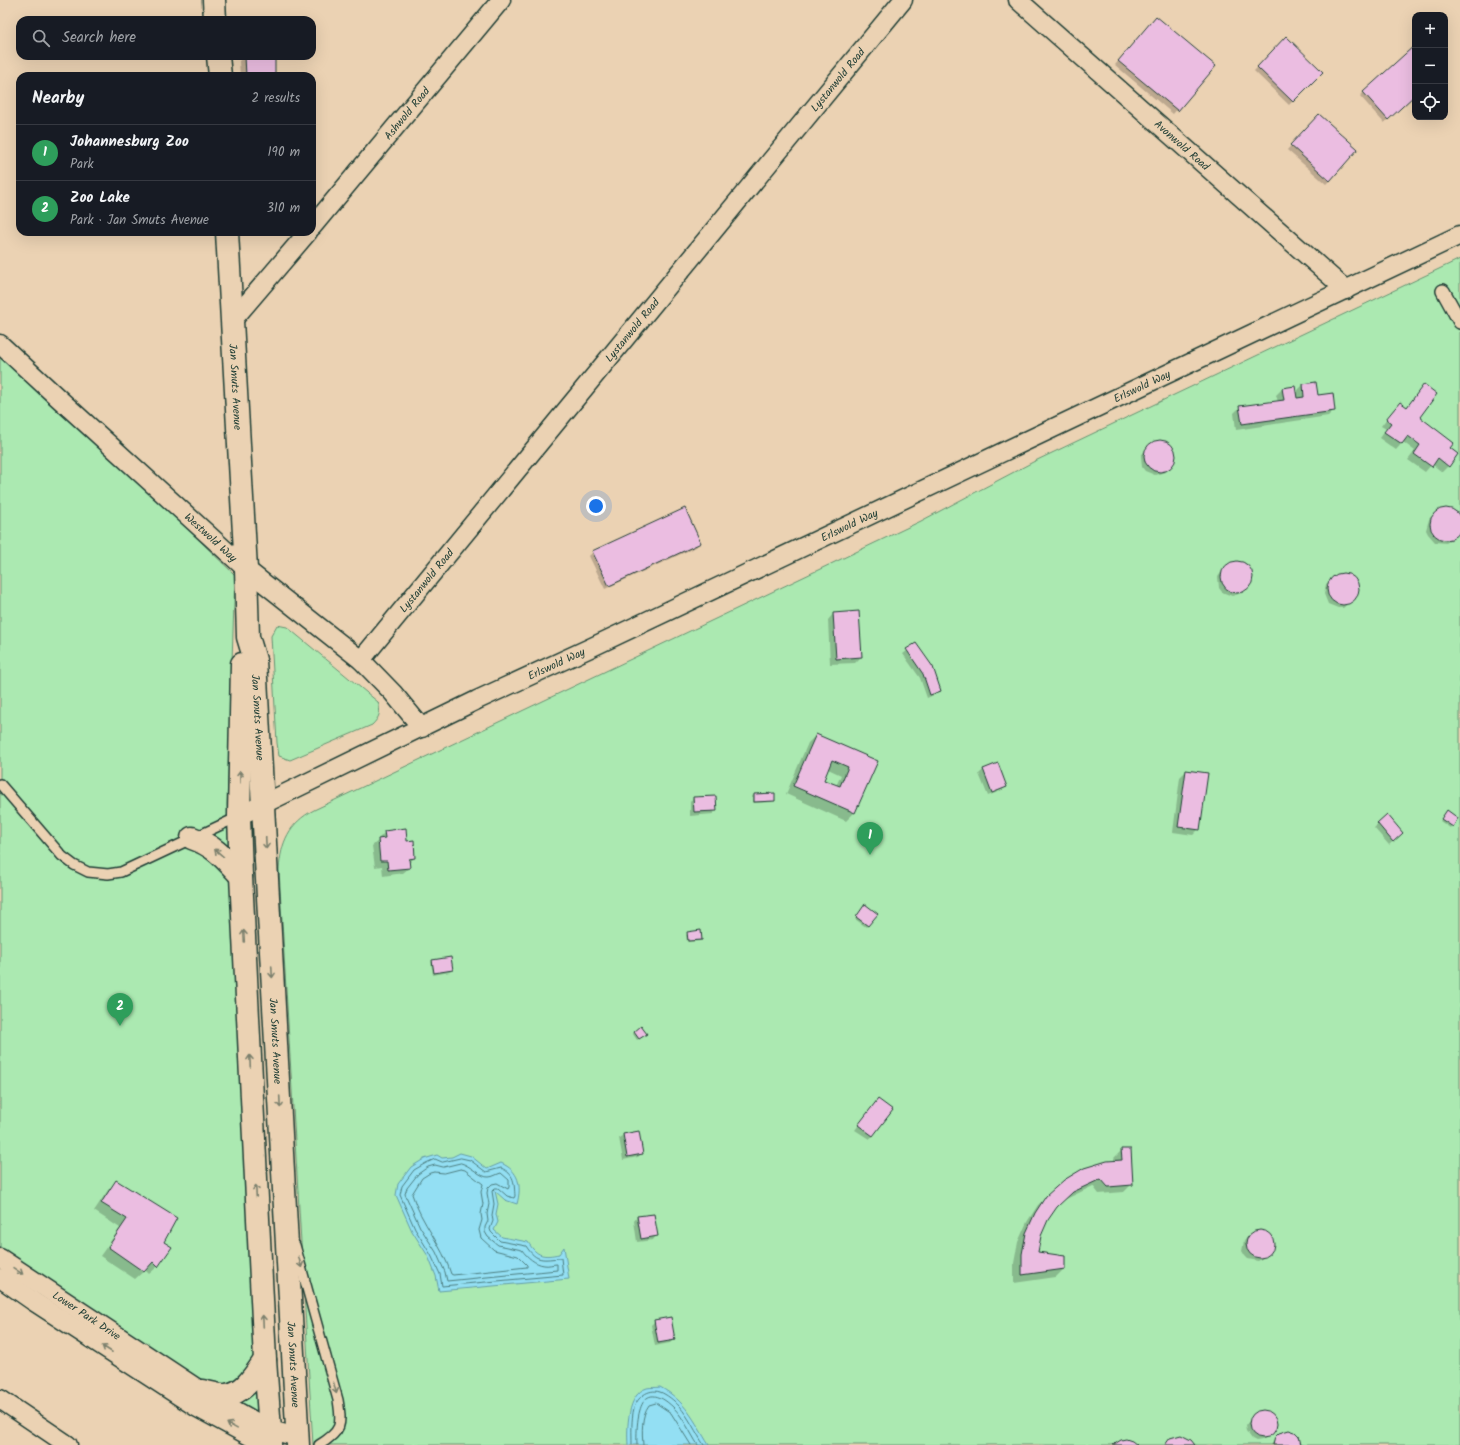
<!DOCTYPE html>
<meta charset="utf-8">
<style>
:root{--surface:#171b24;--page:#20242c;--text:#f1f3f6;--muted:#9ea1a6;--line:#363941;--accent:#db2777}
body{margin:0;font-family:Kalam,sans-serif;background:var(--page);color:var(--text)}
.controls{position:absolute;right:12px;top:12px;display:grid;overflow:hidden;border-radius:8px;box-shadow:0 4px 16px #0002}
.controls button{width:36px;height:36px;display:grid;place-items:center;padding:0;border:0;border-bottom:1px solid var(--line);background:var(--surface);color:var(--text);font:20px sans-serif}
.you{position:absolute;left:596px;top:506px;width:14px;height:14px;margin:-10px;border:3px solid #fff;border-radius:50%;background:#1a73e8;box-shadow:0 0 0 6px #1a73e833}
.badge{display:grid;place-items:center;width:26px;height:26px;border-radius:50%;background:var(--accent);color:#fff;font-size:13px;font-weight:700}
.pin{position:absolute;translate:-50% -33px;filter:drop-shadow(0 1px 2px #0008)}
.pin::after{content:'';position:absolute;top:21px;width:14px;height:12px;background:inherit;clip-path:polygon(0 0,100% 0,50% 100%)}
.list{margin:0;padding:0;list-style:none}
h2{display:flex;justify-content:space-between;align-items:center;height:52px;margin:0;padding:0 16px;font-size:17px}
h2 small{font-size:13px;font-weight:400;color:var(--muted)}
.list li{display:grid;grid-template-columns:26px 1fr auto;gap:12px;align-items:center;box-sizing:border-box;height:56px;padding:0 16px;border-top:1px solid var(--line)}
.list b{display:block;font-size:15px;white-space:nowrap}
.list p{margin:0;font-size:13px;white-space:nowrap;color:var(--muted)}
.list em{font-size:13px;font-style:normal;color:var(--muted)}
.icon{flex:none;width:22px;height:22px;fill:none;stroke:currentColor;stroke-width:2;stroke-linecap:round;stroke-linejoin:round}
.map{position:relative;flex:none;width:1460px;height:1445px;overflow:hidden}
.search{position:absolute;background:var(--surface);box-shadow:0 4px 16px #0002;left:16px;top:16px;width:300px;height:44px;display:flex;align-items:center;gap:10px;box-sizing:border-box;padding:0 14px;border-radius:12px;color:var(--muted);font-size:15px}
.panel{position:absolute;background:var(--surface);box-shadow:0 4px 16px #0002;left:16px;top:72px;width:300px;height:164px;border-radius:12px}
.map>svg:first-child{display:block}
.green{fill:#abe9b1;stroke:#659372}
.water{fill:#93dff3;stroke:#659ea7}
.shadow{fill:#0003;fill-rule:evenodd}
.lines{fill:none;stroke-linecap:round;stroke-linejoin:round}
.shore{stroke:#4d7e80;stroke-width:1}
.building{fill:#ebbde1;stroke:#1f3d34;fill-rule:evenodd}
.service-casing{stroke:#1f3d34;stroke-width:12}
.pedestrian-casing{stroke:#1f3d34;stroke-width:16}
.minor-casing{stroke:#1f3d34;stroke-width:21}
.secondary-casing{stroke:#1f3d34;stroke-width:25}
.service{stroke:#ebd2b3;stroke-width:9}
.pedestrian{stroke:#ebd2b3;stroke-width:13}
.minor{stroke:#ebd2b3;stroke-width:18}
.secondary{stroke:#ebd2b3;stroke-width:22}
.oneway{stroke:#7b806d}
.labels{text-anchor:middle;stroke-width:3;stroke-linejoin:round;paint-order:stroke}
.street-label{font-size:11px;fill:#1f3d34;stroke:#ebd2b3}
</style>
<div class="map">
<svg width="1460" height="1445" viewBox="0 0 1460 1445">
<rect width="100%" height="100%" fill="#ebd2b3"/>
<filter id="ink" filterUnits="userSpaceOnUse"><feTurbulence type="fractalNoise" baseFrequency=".025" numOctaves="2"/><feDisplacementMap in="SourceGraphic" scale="8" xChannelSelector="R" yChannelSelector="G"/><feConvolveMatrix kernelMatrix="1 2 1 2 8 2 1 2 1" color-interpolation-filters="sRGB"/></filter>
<g filter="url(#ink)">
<!-- green -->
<path class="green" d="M 1460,259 L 1460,1445 L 313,1445 L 279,870 C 281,842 289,823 314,810 L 921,521 L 1033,462 Z
M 0,347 L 235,575 L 227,804 L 262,1421 L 0,1247 Z
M 277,625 L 287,627 L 378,702 C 381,712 380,717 372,725 L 290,760 L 279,756 L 277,743 L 271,636 Z"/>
<!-- water -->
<path class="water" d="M 460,1153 L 471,1156 L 487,1169 L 501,1163 C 519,1171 522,1185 517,1204 L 505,1200 L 495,1191 L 498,1204 L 496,1214 L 498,1222 L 494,1230 L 502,1237 L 528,1242 C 537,1257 544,1257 559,1254 L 564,1247 L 569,1279 L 439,1291 L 436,1276 L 428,1256 L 412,1231 L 396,1195 L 398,1184 L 411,1167 L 424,1159 L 437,1155 L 442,1158 L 452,1157 Z
M 660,1387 C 686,1401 694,1421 709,1445 L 628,1445 C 627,1428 627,1394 647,1388 C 651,1387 656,1388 660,1387 Z"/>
<!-- shadow -->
<path class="shadow" d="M 1153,21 L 1215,66 L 1173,114 L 1115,65 Z
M 1286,38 L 1321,72 L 1289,105 L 1254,71 Z
M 1415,46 L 1415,95 L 1384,123 L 1360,96 Z
M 244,56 L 274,56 L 274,76 L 240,76 L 239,61 Z
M 1315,119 L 1330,180 L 1326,184 L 1287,150 Z
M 1315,383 L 1317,396 L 1334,410 L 1328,416 L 1236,430 L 1234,413 L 1240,407 L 1278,402 L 1276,395 L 1282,389 L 1295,393 L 1303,385 Z
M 1424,385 L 1419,417 L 1449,448 L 1448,466 L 1442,472 L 1432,464 L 1425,472 L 1408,460 L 1415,451 L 1403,442 L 1396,450 L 1379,438 L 1386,429 L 1381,426 L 1394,409 L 1400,403 L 1406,408 Z
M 1156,441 L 1166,442 L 1171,444 L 1176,454 L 1175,459 L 1169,468 L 1165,472 L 1155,475 L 1145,471 L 1142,467 L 1141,456 L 1147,447 Z
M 1447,508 L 1457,512 L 1460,519 L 1460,530 L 1451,540 L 1446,543 L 1435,542 L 1428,534 L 1426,530 L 1429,519 L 1437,511 Z
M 700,543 L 696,547 L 605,589 L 589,556 L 593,552 Z
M 1233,562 L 1244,562 L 1248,565 L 1253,575 L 1250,585 L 1242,593 L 1232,596 L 1222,592 L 1219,588 L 1218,577 L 1224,568 Z
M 1339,574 L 1350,575 L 1354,578 L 1359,587 L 1356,597 L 1343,608 L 1338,608 L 1328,604 L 1324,594 L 1326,584 Z
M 833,614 L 861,657 L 855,663 L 830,664 L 828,620 Z
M 916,644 L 940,691 L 936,694 L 927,698 L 920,678 L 903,654 Z
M 816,735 L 877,762 L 854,813 L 846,821 L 786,794 L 808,743 ZM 828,769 L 841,775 L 836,786 L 823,781 Z
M 997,764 L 1006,787 L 1002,790 L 988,796 L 979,774 L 983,770 Z
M 1186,771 L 1199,829 L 1193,835 L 1173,832 L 1180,777 Z
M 754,795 L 774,800 L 772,802 L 753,803 L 752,796 Z
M 693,798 L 716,810 L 713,814 L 690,816 L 690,802 Z
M 1445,813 L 1457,818 L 1450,828 L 1440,821 Z
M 1387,816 L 1398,837 L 1389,845 L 1374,828 Z
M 385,832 L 406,842 L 414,858 L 409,863 L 409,868 L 403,873 L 383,876 L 382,866 L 375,867 L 372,846 L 379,840 L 379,838 Z
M 864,907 L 876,914 L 866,927 L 855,919 Z
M 688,933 L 701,939 L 700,941 L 687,942 L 686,935 Z
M 433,961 L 452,970 L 450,972 L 433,975 L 431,962 Z
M 634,1032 L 644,1035 L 637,1040 L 633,1034 Z
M 878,1100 L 873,1136 L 869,1139 L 855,1130 Z
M 638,1132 L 642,1153 L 638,1157 L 623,1160 L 619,1138 L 623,1135 Z
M 1122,1150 L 1132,1184 L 1124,1192 L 1099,1194 L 1093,1186 L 1064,1200 L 1055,1208 L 1047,1220 L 1040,1236 L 1037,1253 L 1064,1269 L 1056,1277 L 1014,1283 L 1014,1263 L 1018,1242 L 1027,1222 L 1038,1205 L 1047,1197 L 1114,1162 L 1114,1158 Z
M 116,1182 L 163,1242 L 170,1247 L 157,1267 L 149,1274 L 145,1270 L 135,1279 L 100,1256 L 120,1228 L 94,1211 L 108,1190 Z
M 637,1217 L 656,1236 L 653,1240 L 637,1242 L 634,1221 Z
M 1262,1231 L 1270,1236 L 1272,1241 L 1271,1251 L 1263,1258 L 1258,1261 L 1248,1259 L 1245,1256 L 1242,1251 L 1244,1241 L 1252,1233 Z
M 655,1321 L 674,1339 L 670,1343 L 655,1346 L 651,1325 Z
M 1265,1411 L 1270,1412 L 1276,1420 L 1274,1430 L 1266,1438 L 1262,1440 L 1256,1441 L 1252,1439 L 1246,1431 L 1245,1426 L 1255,1413 Z
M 1279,1434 L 1300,1445 L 1271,1445 Z"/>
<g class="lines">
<!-- shore -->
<path class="shore" d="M 461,1158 L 470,1160 L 486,1172 L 501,1168 C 515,1174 514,1183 515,1196 L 514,1198 L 507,1196 L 498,1188 L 495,1188 L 492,1191 L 494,1204 L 492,1215 L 493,1221 L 490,1229 L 491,1232 L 500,1241 L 526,1246 C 537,1263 543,1259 561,1258 L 563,1275 L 442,1286 L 440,1274 L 431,1255 L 415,1229 L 400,1195 L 402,1186 L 414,1170 L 426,1163 L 435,1159 L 442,1162 Z
M 461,1163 C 470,1165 481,1178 489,1177 C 493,1177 497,1174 501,1173 L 509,1180 L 509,1187 L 508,1189 L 497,1183 L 492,1184 L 488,1188 L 487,1193 L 489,1204 L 487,1214 L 488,1221 L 485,1227 L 485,1232 L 488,1237 L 498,1245 L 522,1250 C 527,1257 535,1264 544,1265 C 548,1266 553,1264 557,1264 L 557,1270 L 447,1281 L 445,1272 L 436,1252 L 420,1227 L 405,1194 L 407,1188 L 418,1174 L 428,1167 L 435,1165 L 443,1167 Z
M 461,1169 L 465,1170 L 483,1184 L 481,1192 L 483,1204 L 481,1214 L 482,1220 L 479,1230 L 481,1238 L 494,1250 L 518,1256 L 527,1265 L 527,1267 L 453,1275 L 451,1274 C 443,1246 421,1223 412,1194 L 422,1178 L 430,1173 L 434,1172 L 444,1173 Z
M 632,1445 C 632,1433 631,1420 634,1408 C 637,1398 648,1388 660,1392 C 666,1394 675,1401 679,1406 C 689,1417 696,1433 704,1445
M 637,1445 C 636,1420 639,1374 674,1408 C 683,1417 691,1434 698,1445
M 643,1445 C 642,1432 641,1416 649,1405 L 656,1403 L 671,1413 L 691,1445"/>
</g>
<!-- building -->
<path class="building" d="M 1156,16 L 1216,66 L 1178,111 L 1118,61 Z
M 1286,36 L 1323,72 L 1293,102 L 1257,67 Z
M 1415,45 L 1415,95 L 1388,120 L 1363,92 Z
M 245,56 L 275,56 L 275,76 L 246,76 Z
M 1319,114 L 1358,149 L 1330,181 L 1290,145 Z
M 1316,382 L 1318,395 L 1333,393 L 1335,411 L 1242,424 L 1239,406 L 1284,400 L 1282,388 L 1295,386 L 1297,398 L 1304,397 L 1303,384 Z
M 1424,384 L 1437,394 L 1420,417 L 1454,443 L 1450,448 L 1458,454 L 1449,467 L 1438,458 L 1432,467 L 1414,454 L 1420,445 L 1408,436 L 1402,444 L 1384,432 L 1391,423 L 1386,419 L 1400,402 L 1407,407 Z
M1144 456a16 16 0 1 1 32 0a16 16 0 1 1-32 0Z
M1430 524a16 16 0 1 1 32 0a16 16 0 1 1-32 0Z
M 685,508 L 701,543 L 609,586 L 592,551 Z
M1221 577a16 16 0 1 1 32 0a16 16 0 1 1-32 0Z
M1327 589a16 16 0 1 1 32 0a16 16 0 1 1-32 0Z
M 859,611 L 862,657 L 836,659 L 833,613 Z
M 916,643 L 933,667 L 941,691 L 930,695 L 923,674 L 906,649 Z
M 816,734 L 878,761 L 855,813 L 793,786 ZM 832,760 L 848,767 L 840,786 L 824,780 Z
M 998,763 L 1007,787 L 992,793 L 983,769 Z
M 1186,770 L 1208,773 L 1200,830 L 1178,827 Z
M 775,793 L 775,801 L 754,802 L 754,794 Z
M 716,796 L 717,811 L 694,812 L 693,797 Z
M 1447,810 L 1458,818 L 1453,827 L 1441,819 Z
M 1387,814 L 1403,833 L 1393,842 L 1377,823 Z
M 406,828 L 407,841 L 414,840 L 415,858 L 409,859 L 410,868 L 388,870 L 387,861 L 380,861 L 378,839 L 385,838 L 384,831 Z
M 865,904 L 878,914 L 868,926 L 856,917 Z
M 701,930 L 702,940 L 688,941 L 687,932 Z
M 451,957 L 453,970 L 434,973 L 432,960 Z
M 641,1026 L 647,1034 L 639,1039 L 634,1032 Z
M 878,1099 L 893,1110 L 873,1136 L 858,1125 Z
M 639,1131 L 643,1154 L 627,1157 L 623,1134 Z
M 1121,1149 L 1131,1149 L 1133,1185 L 1108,1187 L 1101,1179 L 1073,1192 L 1057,1207 L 1048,1220 L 1041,1236 L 1038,1252 L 1065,1256 L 1065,1269 L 1022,1275 L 1022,1254 L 1026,1233 L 1035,1213 L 1046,1196 L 1064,1180 L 1084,1168 L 1107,1161 L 1122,1160 Z
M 116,1180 L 177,1218 L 164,1242 L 172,1247 L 158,1267 L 153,1262 L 144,1272 L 108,1247 L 127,1219 L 101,1203 Z
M 654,1214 L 658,1236 L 641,1239 L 637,1216 Z
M1246 1244a14 14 0 1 1 28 0a14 14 0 1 1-28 0Z
M 671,1317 L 675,1340 L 658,1343 L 654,1320 Z
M1249 1424a14 14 0 1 1 28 0a14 14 0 1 1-28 0Z
M 1289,1430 L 1295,1432 L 1299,1436 L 1301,1445 L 1273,1445 L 1275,1437 L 1279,1433 Z
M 1181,1435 L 1191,1440 L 1195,1445 L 1165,1445 L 1170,1438 Z
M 1126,1439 L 1132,1441 L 1137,1445 L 1113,1445 L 1121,1440 Z"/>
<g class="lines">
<defs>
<path id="service" d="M 0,784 L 62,856 L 74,865 L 88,872 L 108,874 L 121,872 L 238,817
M 295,1245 L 338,1400 C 342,1425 342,1431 319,1445"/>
<path id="pedestrian" d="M 1443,291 L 1460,322"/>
<g id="minor">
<path id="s1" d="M 1018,0 L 1346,290"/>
<path id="s2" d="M 312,227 L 501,0"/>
<path d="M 232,321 L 308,232"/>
<path id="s3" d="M 0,344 L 56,396 L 246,569 L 361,660 L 393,693 L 422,728"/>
<path id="s4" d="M 361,660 L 903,0"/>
<path id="s5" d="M 239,816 L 477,700 L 590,648 L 1460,235"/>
<path id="s6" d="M 0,1258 L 201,1391 L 270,1430 L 298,1437"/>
<path d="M 0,1278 L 33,1301 L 196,1407 L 266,1445"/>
<path d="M 0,1399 L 68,1445"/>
</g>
<g id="secondary">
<path d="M 214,0 L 215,20"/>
<path d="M 218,56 L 220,76"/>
<path id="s7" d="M 227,232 L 246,569 L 248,637 L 255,660 L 298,1445"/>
<path d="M 242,664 L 239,816 L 241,876 L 265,1360 L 270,1430 L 270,1445"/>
<path d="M 192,838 C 215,846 225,859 241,876"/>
<path d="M 201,1391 C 209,1392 219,1396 226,1395 C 245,1393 255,1374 265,1360"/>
</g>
</defs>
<!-- service casing -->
<use href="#service" class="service-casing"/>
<!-- pedestrian casing -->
<use href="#pedestrian" class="pedestrian-casing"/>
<!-- minor casing -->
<use href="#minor" class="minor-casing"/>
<!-- secondary casing -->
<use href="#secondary" class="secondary-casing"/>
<!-- service -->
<use href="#service" class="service"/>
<!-- pedestrian -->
<use href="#pedestrian" class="pedestrian"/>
<!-- minor -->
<use href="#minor" class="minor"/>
<!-- secondary -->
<use href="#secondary" class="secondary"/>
</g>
<!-- one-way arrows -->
<defs><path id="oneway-shaft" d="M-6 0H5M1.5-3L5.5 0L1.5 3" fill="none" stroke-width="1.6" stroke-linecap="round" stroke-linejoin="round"/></defs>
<g class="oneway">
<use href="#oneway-shaft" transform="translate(240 777) rotate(-89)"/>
<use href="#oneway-shaft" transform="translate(266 843) rotate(87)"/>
<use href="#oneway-shaft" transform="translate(219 853) rotate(-139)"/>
<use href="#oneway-shaft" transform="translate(244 936) rotate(-93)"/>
<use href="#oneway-shaft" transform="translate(272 972) rotate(87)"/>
<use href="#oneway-shaft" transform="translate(250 1061) rotate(-93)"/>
<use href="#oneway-shaft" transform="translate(280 1102) rotate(87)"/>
<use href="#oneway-shaft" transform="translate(256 1191) rotate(-93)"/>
<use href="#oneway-shaft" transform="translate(300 1262) rotate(75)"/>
<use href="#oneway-shaft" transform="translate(18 1271) rotate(34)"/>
<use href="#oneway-shaft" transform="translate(263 1321) rotate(-93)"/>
<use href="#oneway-shaft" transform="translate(107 1349) rotate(-147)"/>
<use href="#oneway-shaft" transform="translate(335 1388) rotate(75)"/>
<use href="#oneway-shaft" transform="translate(232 1426) rotate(-151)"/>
</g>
</g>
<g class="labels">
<!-- street labels -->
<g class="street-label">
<text dy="4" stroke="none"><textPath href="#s4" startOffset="751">Lystanwold Road</textPath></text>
<text dy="4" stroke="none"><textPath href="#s2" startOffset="148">Ashwold Road</textPath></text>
<text dy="4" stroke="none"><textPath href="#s1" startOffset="219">Avonwold Road</textPath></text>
<text dy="4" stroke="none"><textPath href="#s4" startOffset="427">Lystanwold Road</textPath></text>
<text dy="4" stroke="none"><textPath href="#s5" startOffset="1000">Erlswold Way</textPath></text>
<text dy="4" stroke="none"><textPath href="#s7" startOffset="155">Jan Smuts Avenue</textPath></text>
<text dy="4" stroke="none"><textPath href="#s5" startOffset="676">Erlswold Way</textPath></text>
<text dy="4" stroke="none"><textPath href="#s3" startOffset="286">Westwold Way</textPath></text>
<text dy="4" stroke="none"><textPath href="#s4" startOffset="103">Lystanwold Road</textPath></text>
<text dy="4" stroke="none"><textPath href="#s5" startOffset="352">Erlswold Way</textPath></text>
<text dy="4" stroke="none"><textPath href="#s7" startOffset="487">Jan Smuts Avenue</textPath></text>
<text dy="4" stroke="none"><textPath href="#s7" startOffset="811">Jan Smuts Avenue</textPath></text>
<text dy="4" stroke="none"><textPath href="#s6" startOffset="104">Lower Park Drive</textPath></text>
<text dy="4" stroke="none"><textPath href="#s7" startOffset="1135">Jan Smuts Avenue</textPath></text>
</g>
</g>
</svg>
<div class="controls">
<button>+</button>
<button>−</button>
<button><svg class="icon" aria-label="locate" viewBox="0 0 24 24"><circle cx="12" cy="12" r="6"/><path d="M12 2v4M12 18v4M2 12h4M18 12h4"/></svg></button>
</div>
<div class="you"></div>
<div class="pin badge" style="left:870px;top:855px;background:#2e9e5b">1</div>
<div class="pin badge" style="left:120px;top:1026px;background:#2e9e5b">2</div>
<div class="search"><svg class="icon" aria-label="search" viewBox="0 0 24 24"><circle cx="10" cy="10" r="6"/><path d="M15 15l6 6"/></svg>Search here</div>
<section class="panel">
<h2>Nearby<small>2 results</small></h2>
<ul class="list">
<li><span class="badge" style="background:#2e9e5b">1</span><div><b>Johannesburg Zoo</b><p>Park</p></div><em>190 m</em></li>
<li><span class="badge" style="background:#2e9e5b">2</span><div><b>Zoo Lake</b><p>Park · Jan Smuts Avenue</p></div><em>310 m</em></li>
</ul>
</section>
</div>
